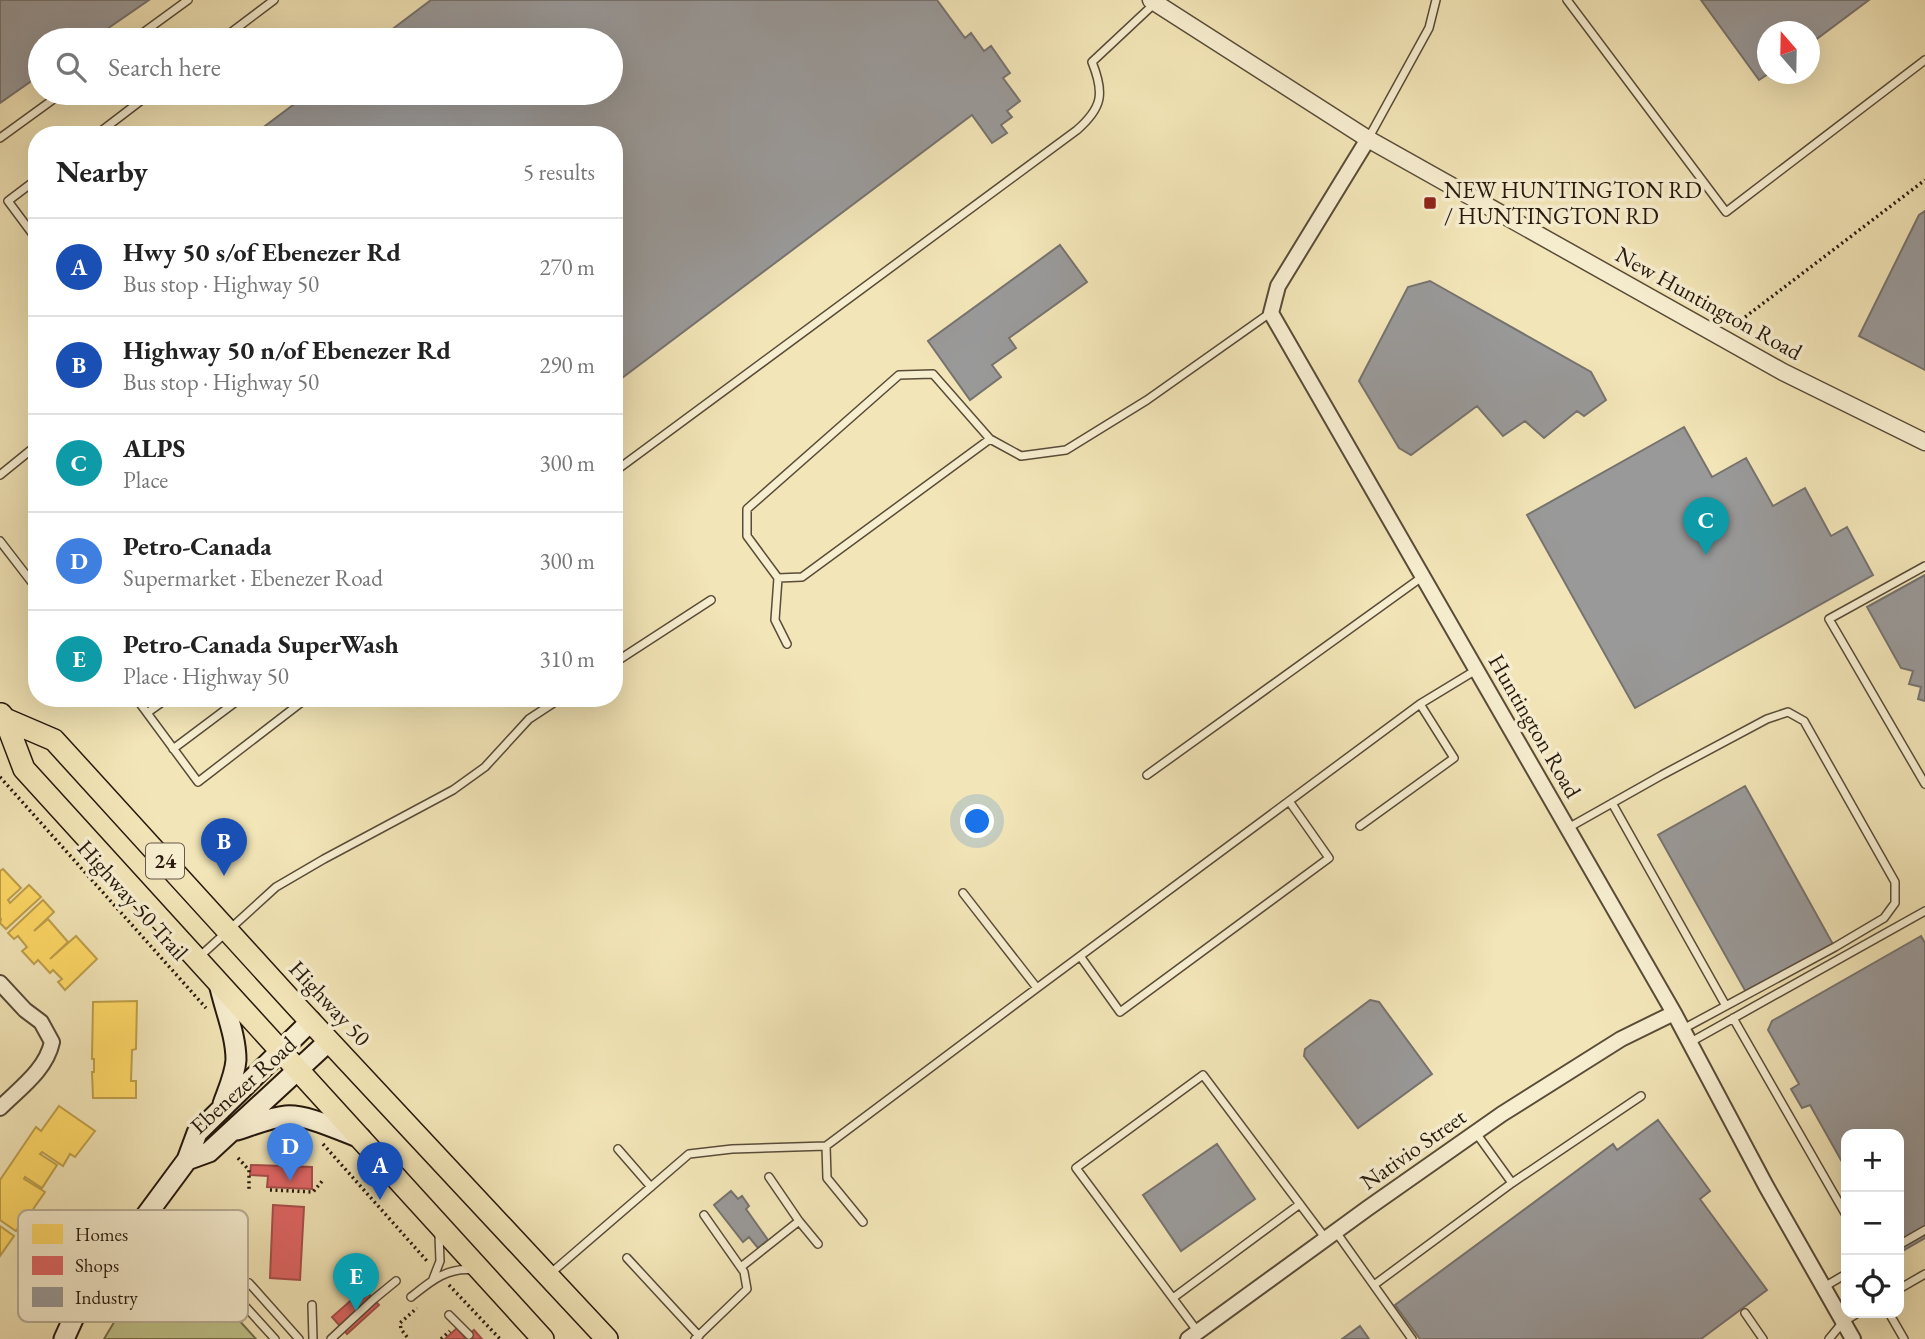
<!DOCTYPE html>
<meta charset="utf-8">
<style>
:root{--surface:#fff;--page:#f6f6f6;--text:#222;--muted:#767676;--line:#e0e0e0;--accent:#b45309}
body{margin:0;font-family:"EB Garamond",serif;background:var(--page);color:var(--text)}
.controls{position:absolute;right:21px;bottom:21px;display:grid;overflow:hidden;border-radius:14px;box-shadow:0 7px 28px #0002}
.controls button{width:63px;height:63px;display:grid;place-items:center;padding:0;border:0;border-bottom:2px solid var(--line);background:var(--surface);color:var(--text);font:35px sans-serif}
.compass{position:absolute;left:1757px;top:21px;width:63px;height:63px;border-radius:50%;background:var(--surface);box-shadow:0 7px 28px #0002;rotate:340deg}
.you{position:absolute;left:978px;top:822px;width:24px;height:24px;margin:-18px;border:5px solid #fff;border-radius:50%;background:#1a73e8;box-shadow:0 0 0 10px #1a73e833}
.badge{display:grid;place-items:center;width:46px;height:46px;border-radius:50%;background:var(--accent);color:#fff;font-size:23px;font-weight:700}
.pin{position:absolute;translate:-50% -58px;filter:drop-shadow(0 2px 4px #0008)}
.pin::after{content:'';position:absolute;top:37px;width:24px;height:21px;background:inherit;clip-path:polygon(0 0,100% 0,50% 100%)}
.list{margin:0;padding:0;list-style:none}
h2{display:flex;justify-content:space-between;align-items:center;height:91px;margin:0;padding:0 28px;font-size:30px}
h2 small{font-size:23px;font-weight:400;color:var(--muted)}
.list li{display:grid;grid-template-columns:46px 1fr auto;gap:21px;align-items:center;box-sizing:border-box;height:98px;padding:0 28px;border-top:2px solid var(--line)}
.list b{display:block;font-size:26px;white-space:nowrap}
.list p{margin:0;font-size:23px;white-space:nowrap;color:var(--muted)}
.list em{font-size:23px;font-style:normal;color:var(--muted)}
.icon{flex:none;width:38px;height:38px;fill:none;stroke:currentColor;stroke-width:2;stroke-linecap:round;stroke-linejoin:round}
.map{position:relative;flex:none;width:1925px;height:1339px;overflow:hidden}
.search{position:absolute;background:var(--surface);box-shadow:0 7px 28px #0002;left:28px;top:28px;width:595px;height:77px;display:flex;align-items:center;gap:18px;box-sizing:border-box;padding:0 24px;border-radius:38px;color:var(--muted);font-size:26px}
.panel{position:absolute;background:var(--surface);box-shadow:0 7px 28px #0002;left:28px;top:126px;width:595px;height:581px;border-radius:28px}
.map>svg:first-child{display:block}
.green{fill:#c0c38a;stroke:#736e4c;stroke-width:2}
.homes{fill:#ffd966;stroke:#be9f4b;stroke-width:2}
.shops{fill:#e06666;stroke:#a84f4b;stroke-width:2}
.industry{fill:#999;stroke:#76736f;stroke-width:2}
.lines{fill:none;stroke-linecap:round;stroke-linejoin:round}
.service-casing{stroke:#594c38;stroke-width:10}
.minor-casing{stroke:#594c38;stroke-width:18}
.tertiary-casing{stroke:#594c38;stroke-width:19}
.secondary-casing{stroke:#26190d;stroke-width:23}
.primary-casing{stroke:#26190d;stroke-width:24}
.path{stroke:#26190d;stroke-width:3.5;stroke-dasharray:2 3.5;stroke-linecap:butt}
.service{stroke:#f7eed0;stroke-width:7}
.minor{stroke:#f7eed0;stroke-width:14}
.tertiary{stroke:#f7eed0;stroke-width:16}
.secondary{stroke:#f7eed0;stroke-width:19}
.primary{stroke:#f2e5b7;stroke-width:21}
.poi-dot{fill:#8f2418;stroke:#f7eed0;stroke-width:2.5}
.labels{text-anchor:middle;stroke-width:7;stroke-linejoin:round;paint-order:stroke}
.shield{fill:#f7eed0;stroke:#655948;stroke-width:2}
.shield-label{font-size:21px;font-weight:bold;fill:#26190d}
.poi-label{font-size:23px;fill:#26190d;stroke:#f7eed0;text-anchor:start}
.street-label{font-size:23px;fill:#26190d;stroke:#f7eed0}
.key{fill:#f7eed0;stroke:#b8ae96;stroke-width:2}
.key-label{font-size:19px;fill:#26190d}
</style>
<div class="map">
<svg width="1925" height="1339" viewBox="0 0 1925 1339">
<rect width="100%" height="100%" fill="#f2e5b7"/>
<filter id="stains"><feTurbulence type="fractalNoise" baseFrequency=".00286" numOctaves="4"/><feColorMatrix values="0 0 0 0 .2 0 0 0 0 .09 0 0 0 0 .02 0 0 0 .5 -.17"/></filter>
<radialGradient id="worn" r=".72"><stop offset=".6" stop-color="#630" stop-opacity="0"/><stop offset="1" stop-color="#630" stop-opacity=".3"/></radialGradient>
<!-- green -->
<path class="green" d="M 134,1289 L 218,1297 L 256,1339 L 104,1339 Z"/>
<!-- homes -->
<path class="homes" d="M 3,869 L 21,888 L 8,900 L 10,903 L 29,885 L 41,897 L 6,929 L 0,923 L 1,919 L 0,918 L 0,871 Z
M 43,900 L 54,912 L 34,931 L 48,919 L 68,942 L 50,959 L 76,936 L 97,959 L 65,990 L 58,982 L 62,979 L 53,970 L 50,973 L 38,960 L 34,964 L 22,951 L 27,947 L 18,936 L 14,939 L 8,933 Z
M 137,1001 L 136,1049 L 132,1050 L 131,1081 L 136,1081 L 136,1098 L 93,1098 L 92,1072 L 94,1072 L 94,1059 L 92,1059 L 93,1002 Z
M 59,1106 L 95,1131 L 75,1157 L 70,1154 L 63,1166 L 42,1152 L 40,1154 L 57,1165 L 42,1188 L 25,1177 L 24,1179 L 45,1192 L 27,1218 L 25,1217 L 16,1231 L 0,1220 L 0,1180 L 36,1127 L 41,1131 Z
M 0,1226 L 14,1236 L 0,1256 Z"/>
<!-- shops -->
<path class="shops" d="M 251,1165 L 312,1167 L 312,1189 L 267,1187 L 268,1176 L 250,1175 Z
M 273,1205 L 304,1207 L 300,1280 L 270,1278 Z
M 364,1289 L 379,1305 L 347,1334 L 332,1317 Z
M 457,1328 L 465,1338 L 474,1330 L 482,1339 L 445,1339 Z"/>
<!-- industry -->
<path class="industry" d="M 0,0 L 149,0 L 91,40 L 40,40 L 40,75 L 0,103 Z
M 431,0 L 937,0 L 965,38 L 971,33 L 984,51 L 991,46 L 1010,73 L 1003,78 L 1020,101 L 1007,111 L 1012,117 L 1001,125 L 1007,133 L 992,143 L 972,115 L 614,384 L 614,135 L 253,135 L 309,93 L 611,93 L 611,40 L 378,40 Z
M 1701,0 L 1869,0 L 1810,44 L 1810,32 L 1768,32 L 1768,74 L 1759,80 Z
M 1925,211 L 1925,370 L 1859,336 L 1919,215 Z
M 1060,245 L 1087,282 L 1009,338 L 1016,348 L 992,365 L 1001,377 L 970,400 L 928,341 Z
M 1430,281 L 1591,372 L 1606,400 L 1584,416 L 1577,411 L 1544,438 L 1525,421 L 1503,436 L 1477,406 L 1411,455 L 1399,448 L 1359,381 L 1408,287 Z
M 1684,427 L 1712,477 L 1746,458 L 1773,506 L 1805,488 L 1831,536 L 1847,527 L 1873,575 L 1635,708 L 1527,515 Z
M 1925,575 L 1925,701 L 1918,699 L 1921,687 L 1909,684 L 1913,671 L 1901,668 L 1867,607 Z
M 1745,786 L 1834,946 L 1747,994 L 1658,835 Z
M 1921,936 L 1925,943 L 1925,1238 L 1899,1253 L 1899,1134 L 1846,1134 L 1846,1169 L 1810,1105 L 1802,1108 L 1791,1089 L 1799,1084 L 1768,1030 L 1772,1021 Z
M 1370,1000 L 1379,1002 L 1432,1074 L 1358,1128 L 1304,1056 L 1305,1049 Z
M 1658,1120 L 1710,1191 L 1700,1199 L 1767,1290 L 1701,1339 L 1420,1339 L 1395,1305 L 1613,1144 L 1617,1150 Z
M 1217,1144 L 1255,1199 L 1181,1251 L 1143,1195 Z
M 731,1191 L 738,1199 L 742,1196 L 749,1206 L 746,1209 L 768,1240 L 758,1248 L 749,1237 L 743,1242 L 714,1205 Z
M 1360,1326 L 1369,1339 L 1342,1339 Z"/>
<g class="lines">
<defs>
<path id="service" d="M 1567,0 L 1726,212 L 1925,60
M 133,40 L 188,0
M 221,40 L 274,0
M 96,135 L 151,93
M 0,138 L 62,93
M 1368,139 L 1429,28 L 1436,0
M 37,179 L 8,201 L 37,240
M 990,439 L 802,577 L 778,578 L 747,536 L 747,509 L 899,375 L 933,374 L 990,439 L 1021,456 L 1066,450 L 1147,400 L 1270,313
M 614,472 L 1077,130 C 1102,108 1105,94 1092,62 L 1155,3
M 0,475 L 37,445
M 0,541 L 37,589
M 1925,566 L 1829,619 L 1925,784
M 778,578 L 775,620 L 787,644
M 614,663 L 711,600
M 136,698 L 198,782 L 307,698
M 147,713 L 168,698
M 173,749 L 241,698
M 1147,775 L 1422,577
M 1612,803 L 1726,1006
M 1360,826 L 1454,758 L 1420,704
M 1568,828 L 1662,775 L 1767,719 L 1788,712 L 1804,721 L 1895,882 L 1895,903 L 1884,918 L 1835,947 L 1683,1029
M 963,893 L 1037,988
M 1080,956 L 1120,1012 L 1329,858 L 1289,801
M 198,958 L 276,887 L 324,859 L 453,790 L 485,767 L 529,719 L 561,698
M 1733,1018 L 1846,1215
M 1689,1043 L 1925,911
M 1476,1133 L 1512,1183
M 826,1146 L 827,1178 L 863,1222
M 618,1149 L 651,1187
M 769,1177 L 799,1221
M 1336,1232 L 1412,1339
M 1899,1245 L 1925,1230
M 627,1258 L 699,1336
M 111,1264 L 160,1279 L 223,1282 L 275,1339
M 741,1267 L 799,1221 L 818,1244
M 551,1273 L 689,1154 L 732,1149 L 826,1146 L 1037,988 L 1420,704 L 1476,670
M 433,1279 L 440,1261 L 439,1235
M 249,1283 L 299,1339
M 1374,1285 L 1512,1183 L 1641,1096
M 1824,1287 L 1846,1274
M 1899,1289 L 1925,1274
M 411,1297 C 431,1281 447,1267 474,1270
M 1173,1298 L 1300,1204
M 312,1305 L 313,1339
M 1745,1313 L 1763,1339
M 1889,1313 L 1904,1339
M 449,1315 L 469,1335
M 1198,1332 L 1076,1168 L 1203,1075 L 1326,1239
M 331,1339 L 374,1299 L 396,1281
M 695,1339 L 747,1289 L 744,1272 L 704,1215
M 1829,1339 L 1843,1322 L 1858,1313"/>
<path id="minor" d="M 1368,139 L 1278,286 L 1271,313 L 1674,1013 L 1766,1186 L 1853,1339
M 0,983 L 25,1010 L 41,1022 L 52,1042 C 46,1070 20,1088 0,1108
M 1188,1339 L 1368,1208 L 1502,1114 L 1621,1039 L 1674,1013"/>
<path id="tertiary" d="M 1151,0 L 1368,139 L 1783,372 L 1925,442"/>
<path id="secondary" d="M 219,983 C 224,1008 236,1034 236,1060 C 235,1075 228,1090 223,1104
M 237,1130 C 253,1125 269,1118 286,1116 C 306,1114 341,1131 361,1138
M 187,1160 L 209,1152 L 329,1041
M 64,1339 L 79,1306 L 187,1160 L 197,1133 L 311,1021"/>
<path id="primary" d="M 1,714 L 5,719 L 24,769 L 543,1339
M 5,719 L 54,740 L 299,1009 L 607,1339"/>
</defs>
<!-- service casing -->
<use href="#service" class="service-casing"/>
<!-- minor casing -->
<use href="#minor" class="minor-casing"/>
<!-- tertiary casing -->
<use href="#tertiary" class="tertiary-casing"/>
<!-- secondary casing -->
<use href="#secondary" class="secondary-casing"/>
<!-- primary casing -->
<use href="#primary" class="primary-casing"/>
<!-- path -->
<path class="path" d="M 1732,327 L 1925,180
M 0,777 L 206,1008
M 323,1144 L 427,1261
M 238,1158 L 249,1170 L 249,1190
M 270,1190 L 313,1192 L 323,1180
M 449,1285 L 500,1339
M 407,1337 L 401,1329 L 400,1323 L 417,1308
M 441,1339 L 450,1331"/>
<!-- service -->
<use href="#service" class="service"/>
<!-- minor -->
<use href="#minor" class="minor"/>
<!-- tertiary -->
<use href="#tertiary" class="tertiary"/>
<!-- secondary -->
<use href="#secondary" class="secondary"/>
<!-- primary -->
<use href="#primary" class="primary"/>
</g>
<!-- markers -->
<rect class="poi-dot" x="1423" y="196" width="14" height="14" rx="3.5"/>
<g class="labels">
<!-- shield labels -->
<rect class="shield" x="146" y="843.5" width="38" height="35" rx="5"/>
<g class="shield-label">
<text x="165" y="868">24</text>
</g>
<!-- poi labels -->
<g class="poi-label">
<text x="1444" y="198">NEW HUNTINGTON RD<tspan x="1444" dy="26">/ HUNTINGTON RD</tspan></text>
</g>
<!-- street labels -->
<g class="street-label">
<text transform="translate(1709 303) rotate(29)" y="8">New Huntington Road</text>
<text transform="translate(1535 726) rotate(60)" y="8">Huntington Road</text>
<text transform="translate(133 900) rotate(48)" y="8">Highway 50 Trail</text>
<text transform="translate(330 1003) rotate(47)" y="8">Highway 50</text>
<text transform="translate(243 1085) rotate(-42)" y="8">Ebenezer Road</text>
<text transform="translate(1413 1149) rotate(-35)" y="8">Nativio Street</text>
</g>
</g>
<!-- legend -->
<rect x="18" y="1210" width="230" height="112" rx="10" class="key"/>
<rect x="32" y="1224" width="31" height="20" fill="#ffd966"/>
<rect x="32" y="1256" width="31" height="19" fill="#e06666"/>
<rect x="32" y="1287" width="31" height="20" fill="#999"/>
<g class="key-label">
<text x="75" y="1241">Homes</text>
<text x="75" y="1272">Shops</text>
<text x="75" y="1304">Industry</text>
</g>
<rect width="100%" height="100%" filter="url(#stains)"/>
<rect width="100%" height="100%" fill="url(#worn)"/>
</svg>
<div class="controls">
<button>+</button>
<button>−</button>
<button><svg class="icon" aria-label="locate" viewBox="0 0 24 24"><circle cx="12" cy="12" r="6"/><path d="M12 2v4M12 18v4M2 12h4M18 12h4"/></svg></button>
</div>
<svg class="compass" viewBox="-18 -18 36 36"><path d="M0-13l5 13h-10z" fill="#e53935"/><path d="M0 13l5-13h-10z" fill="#767676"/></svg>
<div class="you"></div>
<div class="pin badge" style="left:380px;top:1200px;background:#1a4fb4">A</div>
<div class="pin badge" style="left:224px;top:876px;background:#1a4fb4">B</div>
<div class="pin badge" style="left:1706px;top:555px;background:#0f9aa8">C</div>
<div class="pin badge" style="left:290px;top:1181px;background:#3f7fe0">D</div>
<div class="pin badge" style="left:356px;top:1311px;background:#0f9aa8">E</div>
<div class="search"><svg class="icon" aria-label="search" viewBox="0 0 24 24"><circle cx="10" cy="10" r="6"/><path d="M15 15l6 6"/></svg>Search here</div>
<section class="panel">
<h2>Nearby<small>5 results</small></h2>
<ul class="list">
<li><span class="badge" style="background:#1a4fb4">A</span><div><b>Hwy 50 s/of Ebenezer Rd</b><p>Bus stop · Highway 50</p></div><em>270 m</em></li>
<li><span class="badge" style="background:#1a4fb4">B</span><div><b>Highway 50 n/of Ebenezer Rd</b><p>Bus stop · Highway 50</p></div><em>290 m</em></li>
<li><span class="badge" style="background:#0f9aa8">C</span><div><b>ALPS</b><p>Place</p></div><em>300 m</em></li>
<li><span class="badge" style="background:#3f7fe0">D</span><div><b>Petro-Canada</b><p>Supermarket · Ebenezer Road</p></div><em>300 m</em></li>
<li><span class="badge" style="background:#0f9aa8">E</span><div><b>Petro-Canada SuperWash</b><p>Place · Highway 50</p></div><em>310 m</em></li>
</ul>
</section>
</div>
